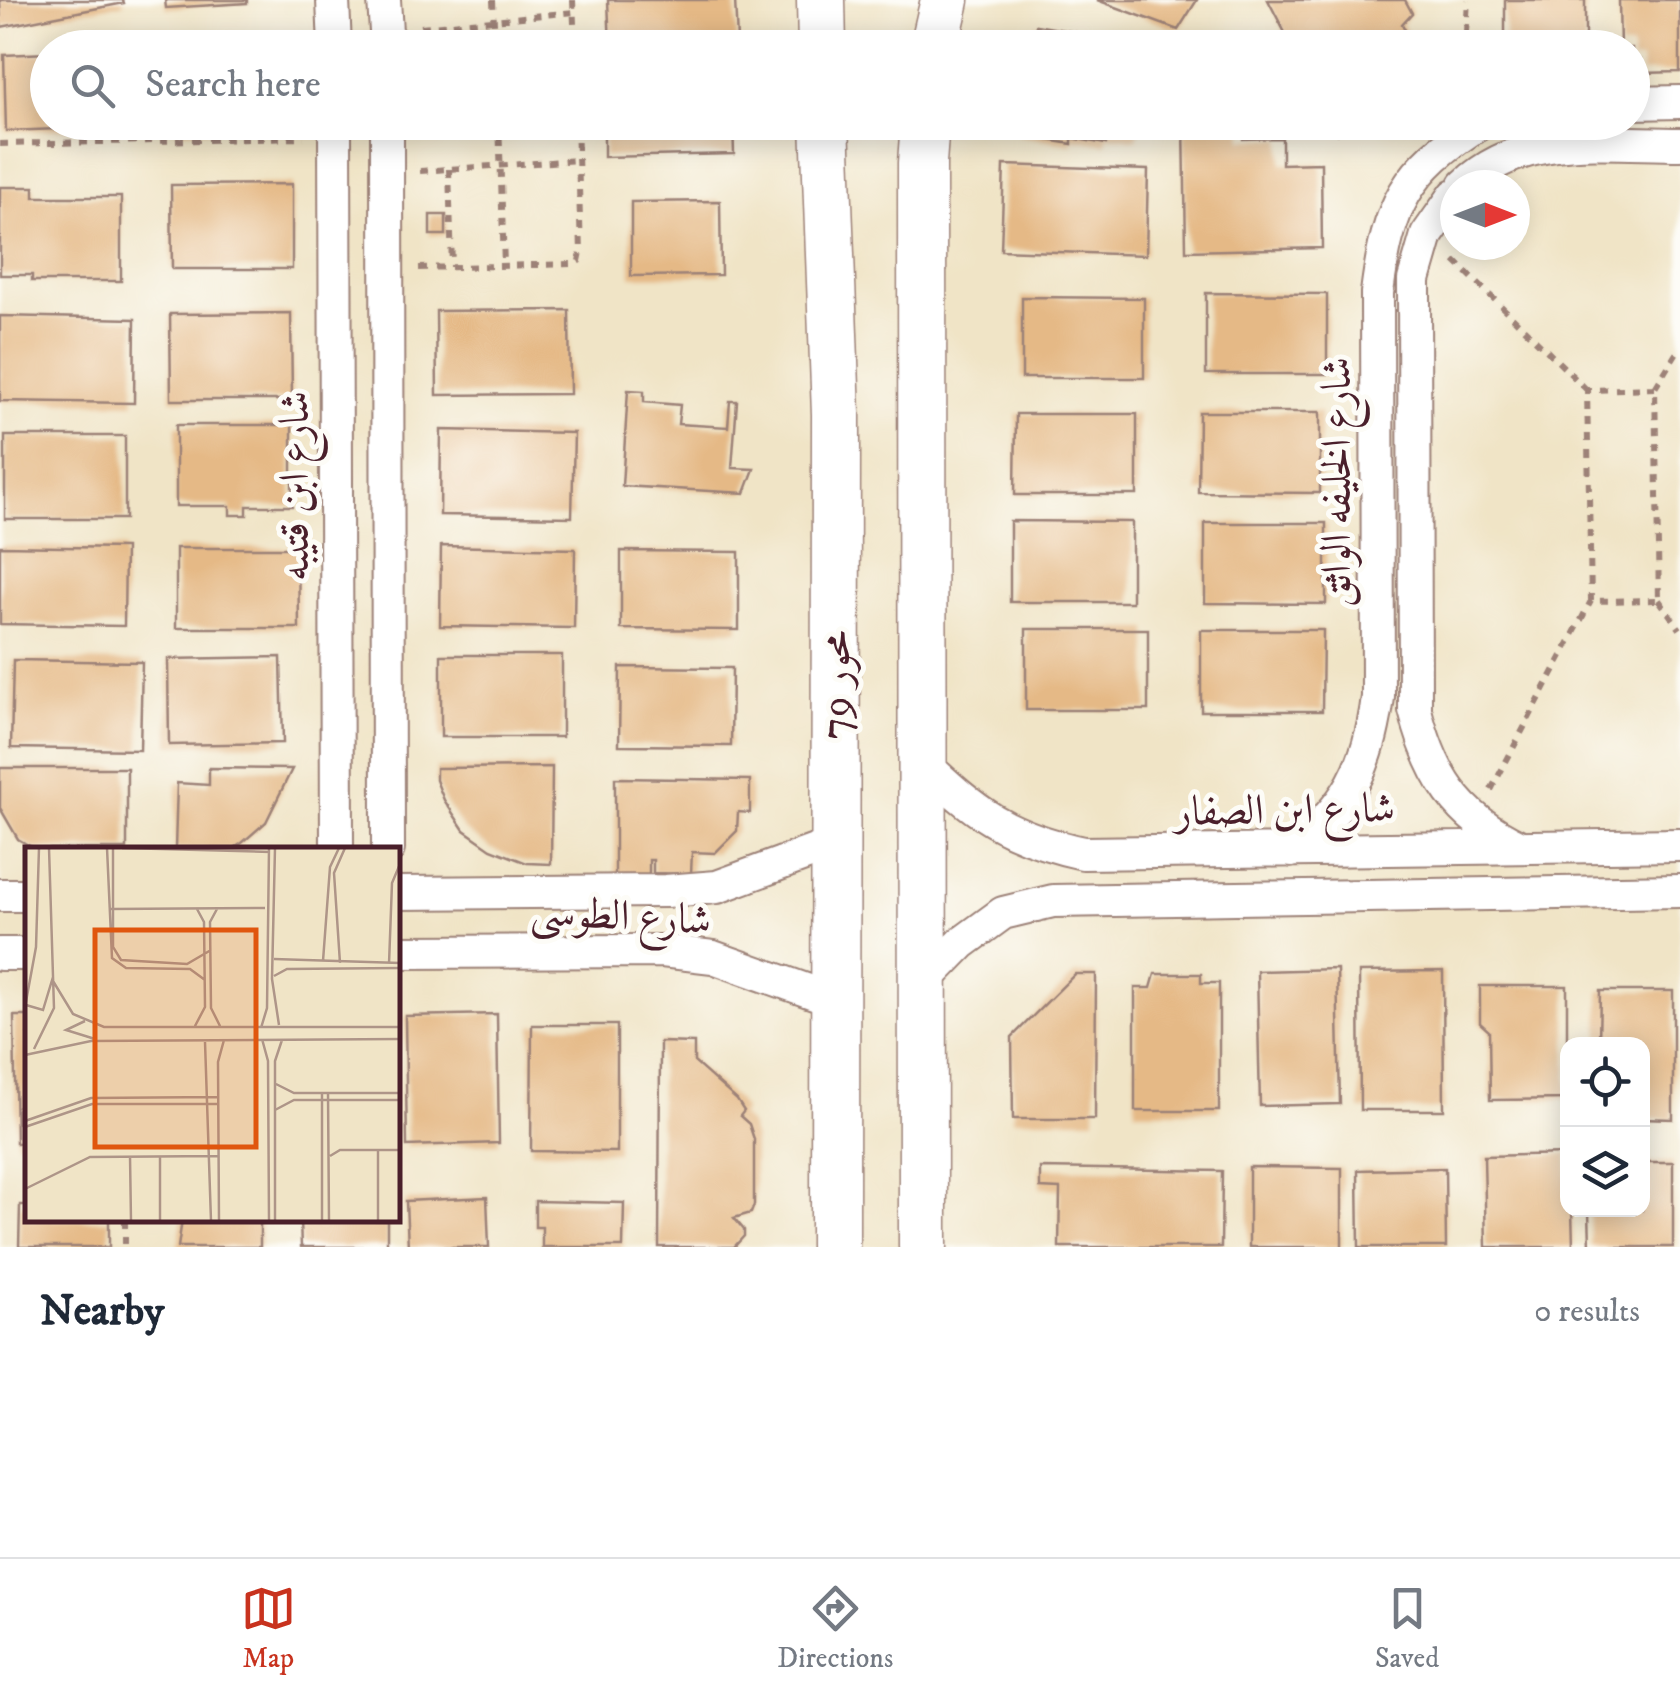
<!DOCTYPE html>
<meta charset="utf-8">
<style>
:root{--surface:#fff;--page:#f6f6f7;--text:#1f2937;--muted:#747a83;--line:#e0e1e3;--accent:#c8321e}
body{margin:0;font-family:"IM FELL DW Pica",Amiri,serif;background:var(--page);color:var(--text)}
.controls{position:absolute;right:30px;bottom:30px;display:grid;overflow:hidden;border-radius:20px;box-shadow:0 5px 25px #0003}
.controls button{width:90px;height:90px;display:grid;place-items:center;padding:0;border:0;border-bottom:2px solid var(--line);background:var(--surface);color:var(--text);font:50px sans-serif}
.compass{position:absolute;left:1440px;top:170px;width:90px;height:90px;border-radius:50%;background:var(--surface);box-shadow:0 5px 25px #0003;rotate:90deg}
.list{margin:0;padding:0;list-style:none}
h2{display:flex;justify-content:space-between;align-items:center;height:130px;margin:0;padding:0 40px;font-size:42px}
h2 small{font-size:32px;font-weight:400;color:var(--muted)}
.icon{flex:none;width:55px;height:55px;fill:none;stroke:currentColor;stroke-width:2;stroke-linecap:round;stroke-linejoin:round}
.map{position:relative;flex:none;width:1680px;height:1247px;overflow:hidden}
.search{position:absolute;background:var(--surface);box-shadow:0 5px 25px #0003;left:30px;right:30px;top:30px;height:110px;display:flex;align-items:center;gap:25px;box-sizing:border-box;padding:0 35px;border-radius:55px;color:var(--muted);font-size:38px}
.sheet{height:310px;background:var(--surface)}
nav{display:flex;justify-content:space-around;align-items:center;box-sizing:border-box;height:140px;border-top:2px solid var(--line);background:var(--surface);font-size:28px;color:var(--muted)}
nav a{display:grid;justify-items:center;gap:5px}
nav .on{color:var(--accent)}
.map>svg:first-child{display:block}
.building{fill:#e5b986}
.lines{fill:none;stroke-linecap:round;stroke-linejoin:round}
.minor-casing{stroke:#9d8278;stroke-width:36}
.secondary-casing{stroke:#9d8278;stroke-width:51}
.path{stroke:#9d8278;stroke-width:6;stroke-dasharray:8 8;stroke-linecap:butt}
.minor{stroke:#fff;stroke-width:32}
.secondary{stroke:#fff;stroke-width:48}
.labels{text-anchor:middle;stroke-width:10;stroke-linejoin:round;paint-order:stroke}
.street-label{font-size:42px;fill:#4a1f2b;stroke:#fdfcf7}
.inset-road{fill:none;stroke:#ae9588;stroke-width:2.5}
.view{fill:#e0560e;fill-opacity:0.15;stroke:#e0560e;stroke-width:5}
.inset-edge{fill:none;stroke:#4a1f2b;stroke-width:5}
</style>
<div class="map">
<svg width="1680" height="1247" viewBox="0 0 1680 1247">
<rect width="100%" height="100%" fill="#fdfcf7"/>
<filter id="ink" filterUnits="userSpaceOnUse"><feTurbulence type="fractalNoise" baseFrequency=".01" numOctaves="2"/><feDisplacementMap in="SourceGraphic" scale="20" xChannelSelector="R" yChannelSelector="G"/><feConvolveMatrix kernelMatrix="1 2 1 2 8 2 1 2 1" color-interpolation-filters="sRGB"/></filter>
<filter id="wash" filterUnits="userSpaceOnUse"><feTurbulence type="fractalNoise" baseFrequency=".0048" numOctaves="4" result="noise"/><feDisplacementMap in="SourceGraphic" scale="40" xChannelSelector="R" yChannelSelector="G"/><feGaussianBlur stdDeviation="2.25" result="paint"/><feColorMatrix in="noise" values="0 0 0 0 0 0 0 0 0 0 0 0 0 0 0 0 0 1.4 0 .05"/><feComposite in="paint" operator="in"/></filter>
<g filter="url(#wash)">
<rect width="100%" height="100%" fill="#f0e4c6"/>
<g id="blocks">
<!-- building -->
<path class="building" d="M 0,0 L 123,0 L 124,3 L 1,27 Z
M 165,0 L 247,0 L 247,3 L 166,8 Z
M 608,0 L 735,0 L 737,41 L 610,47 Z
M 1097,0 L 1197,0 L 1178,30 Z
M 1268,0 L 1405,0 L 1412,13 L 1402,24 L 1413,45 L 1408,48 L 1293,48 Z
M 1505,0 L 1585,0 L 1585,48 L 1505,48 Z
M 1619,0 L 1680,0 L 1680,72 L 1642,73 L 1641,60 L 1632,61 L 1632,48 L 1620,48 Z
M 1036,25 L 1081,33 L 1078,48 L 1033,48 Z
M 1087,34 L 1123,40 L 1122,48 L 1084,48 Z
M 48,53 L 48,122 L 112,122 L 112,127 L 6,131 L 4,55 Z
M 175,122 L 290,122 L 290,126 L 176,131 Z
M 604,122 L 733,122 L 734,154 L 604,157 Z
M 1020,122 L 1140,122 L 1137,140 L 1108,136 L 1106,144 L 1072,138 L 1072,144 L 1018,135 Z
M 1184,122 L 1242,122 L 1243,139 L 1282,138 L 1282,164 L 1321,163 L 1322,248 L 1186,251 Z
M 1332,122 L 1360,122 L 1338,134 Z
M 1004,165 L 1148,170 L 1146,255 L 1001,250 Z
M 292,184 L 292,269 L 172,269 L 171,185 Z
M 0,187 L 34,187 L 34,197 L 121,197 L 121,281 L 32,281 L 32,275 L 0,275 Z
M 720,201 L 721,275 L 631,276 L 631,202 Z
M 430,215 L 446,215 L 446,235 L 430,235 Z
M 1206,293 L 1327,294 L 1327,374 L 1206,374 Z
M 1022,297 L 1144,298 L 1144,378 L 1022,378 Z
M 569,310 L 570,394 L 437,395 L 436,311 Z
M 291,313 L 292,400 L 171,400 L 170,314 Z
M 0,316 L 135,319 L 134,403 L 0,401 Z
M 628,390 L 644,391 L 644,402 L 680,405 L 678,424 L 728,427 L 730,401 L 737,401 L 732,468 L 754,469 L 745,493 L 622,486 Z
M 1199,412 L 1320,412 L 1320,493 L 1198,492 Z
M 1016,414 L 1137,414 L 1137,495 L 1015,495 Z
M 176,425 L 292,425 L 292,506 L 247,506 L 247,515 L 230,515 L 230,506 L 176,506 Z
M 441,430 L 574,433 L 572,517 L 440,515 Z
M 5,436 L 125,436 L 125,519 L 5,519 Z
M 1010,521 L 1132,522 L 1132,602 L 1010,602 Z
M 1205,523 L 1326,523 L 1326,604 L 1205,603 Z
M 0,546 L 125,548 L 124,626 L 0,624 Z
M 441,546 L 575,549 L 574,628 L 440,626 Z
M 176,548 L 298,548 L 299,628 L 176,628 Z
M 621,551 L 739,552 L 739,630 L 621,629 Z
M 1026,629 L 1148,629 L 1148,710 L 1026,710 Z
M 1201,630 L 1323,630 L 1322,711 L 1201,711 Z
M 441,655 L 562,655 L 562,737 L 441,737 Z
M 281,657 L 283,743 L 169,745 L 168,659 Z
M 13,660 L 142,662 L 140,750 L 11,748 Z
M 620,667 L 732,668 L 731,746 L 619,745 Z
M 552,767 L 551,864 L 527,863 L 491,849 L 464,830 L 444,800 L 436,780 L 436,768 Z
M 0,768 L 127,768 L 127,849 L 35,849 L 18,839 L 0,808 Z
M 209,768 L 292,769 L 266,822 L 242,843 L 233,849 L 175,849 L 177,783 L 209,785 Z
M 615,778 L 750,780 L 750,813 L 738,812 L 737,831 L 715,853 L 692,852 L 691,874 L 653,873 L 653,860 L 649,860 L 649,876 L 615,876 Z
M 1337,969 L 1340,1104 L 1260,1106 L 1257,971 Z
M 1443,971 L 1444,1110 L 1360,1110 L 1359,972 Z
M 1075,974 L 1096,974 L 1095,1119 L 1013,1119 L 1012,1037 Z
M 1155,974 L 1201,974 L 1201,983 L 1219,983 L 1219,1111 L 1135,1111 L 1135,988 L 1151,988 Z
M 1480,986 L 1567,986 L 1567,1099 L 1490,1100 L 1489,1031 L 1480,1023 Z
M 1600,991 L 1673,991 L 1673,1119 L 1642,1118 L 1642,1044 L 1599,1044 Z
M 497,1014 L 499,1143 L 407,1146 L 405,1016 Z
M 14,1016 L 28,1016 L 28,1143 L 16,1143 Z
M 532,1025 L 617,1025 L 617,1152 L 531,1151 Z
M 660,1042 L 694,1043 L 694,1062 L 737,1100 L 744,1111 L 740,1116 L 749,1124 L 754,1139 L 754,1205 L 751,1213 L 734,1218 L 744,1230 L 744,1236 L 734,1247 L 659,1247 Z
M 1568,1154 L 1568,1210 L 1572,1210 L 1573,1247 L 1486,1247 L 1484,1156 Z
M 1642,1162 L 1673,1162 L 1673,1247 L 1590,1247 L 1589,1210 L 1642,1210 Z
M 1249,1167 L 1342,1168 L 1342,1247 L 1249,1247 Z
M 1040,1168 L 1222,1171 L 1221,1247 L 1059,1247 L 1060,1189 L 1040,1188 Z
M 1445,1168 L 1446,1247 L 1359,1247 L 1358,1170 Z
M 487,1197 L 489,1247 L 408,1247 L 406,1201 Z
M 535,1201 L 624,1203 L 623,1247 L 542,1247 L 542,1227 L 535,1227 Z
M 20,1205 L 28,1205 L 28,1220 L 109,1220 L 109,1247 L 19,1247 Z
M 182,1220 L 260,1220 L 260,1247 L 178,1247 Z
M 300,1220 L 387,1220 L 387,1247 L 301,1247 Z"/>
</g>
</g>
<g filter="url(#ink)">
<use href="#blocks" fill-opacity="0" stroke="#9d8278" stroke-width="2.5"/>
<g class="lines">
<defs>
<path id="minor" d="M 333,0 L 335,48
M 384,0 L 387,48
M 1632,103 L 1680,102
M 335,122 L 337,849
M 387,122 L 388,849
M 1465,185 C 1523,130 1607,144 1680,144
M 1455,195 L 1427,235 L 1414,280 L 1415,710 C 1431,774 1457,817 1519,846
M 920,760 C 977,814 1005,836 1083,853 L 1680,845
M 1291,851 C 1348,807 1369,768 1378,697 L 1377,293 C 1388,207 1405,169 1482,122
M 398,893 L 666,891 L 717,887 L 834,844
M 0,895 L 28,895
M 398,952 L 662,951 L 713,957 L 834,1000
M 0,954 L 28,954
M 921,985 L 962,943 L 1003,913 L 1053,901 L 1680,891"/>
<path id="secondary" d="M 821,0 L 822,48
M 934,48 L 945,0
M 825,122 L 836,414 L 835,1247
M 923,1247 L 922,163 L 925,122"/>
</defs>
<!-- minor casing -->
<use href="#minor" class="minor-casing"/>
<!-- secondary casing -->
<use href="#secondary" class="secondary-casing"/>
<!-- path -->
<path class="path" d="M 493,0 L 495,48
M 573,0 L 575,48
M 421,27 L 574,12
M 1465,48 L 1468,0
M 499,122 L 504,265
M 0,144 L 304,138
M 449,169 L 452,267
M 420,171 L 579,160
M 1455,261 L 1587,390
M 419,268 L 573,264 L 579,261 L 581,252 L 577,122
M 1655,388 L 1587,390 L 1591,601 L 1659,600 L 1655,388 L 1680,347
M 1659,600 L 1680,629
M 1491,790 L 1591,601
M 125,1220 L 125,1247"/>
<!-- minor -->
<use href="#minor" class="minor"/>
<!-- secondary -->
<use href="#secondary" class="secondary"/>
</g>
</g>
<g class="labels">
<!-- street labels -->
<g class="street-label">
<text transform="translate(1335 482) rotate(-90)" y="15">شارع الخليفه الواثق</text>
<text transform="translate(293 486) rotate(-90)" y="15">شارع ابن قتيبه</text>
<text transform="translate(834 685) rotate(-90)" y="15">محور 79</text>
<text transform="translate(1285 808) rotate(-1)" y="15">شارع ابن الصفار</text>
<text transform="translate(621 914) rotate(3)" y="15">شارع الطوسى</text>
</g>
</g>
<!-- overview -->
<g transform="translate(25 847)">
<rect width="375" height="375" fill="#f0e4c6"/>
<path class="inset-road" d="M 82,1 L 87,111 L 101,121 L 165,122 L 180,133M 88,1 L 88,100 L 96,113 L 162,117 L 186,103M 97,1 L 245,5M 250,1 L 247,132 L 254,178M 86,62 L 240,61M 192,62 L 185,75 L 186,161 L 195,179M 249,112 L 375,116M 298,114 L 305,20 L 314,1M 315,116 L 309,26 L 320,1M 364,117 L 367,36 L 375,17M 249,129 L 262,122 L 375,121M 28,134 L 48,167 L 79,180 L 375,180M 1,158 L 18,163 L 28,130M 0,160 L 11,100 L 14,1M 60,174 L 41,183 L 70,192M 170,179 L 180,160 L 179,75 L 172,62M 236,181 L 242,161 L 244,1M 237,192 L 243,214 L 244,374M 180,195 L 186,374M 9,202 L 29,161 L 24,1M 0,208 L 66,194 L 375,192M 251,237 L 269,246 L 375,246M 297,246 L 297,374M 303,246 L 304,374M 250,263 L 269,253 L 375,253M 0,274 L 66,251 L 193,250M 0,280 L 67,257 L 193,257M 105,309 L 106,374M 305,309 L 315,303 L 375,303M 0,342 L 65,310 L 193,309M 135,374 L 135,309M 194,374 L 193,215 L 199,193M 250,374 L 250,214 L 257,193M 353,374 L 353,303"/>
<path class="view" d="M 70,83 L 231,83 L 231,300 L 70,300 Z"/>
<rect width="375" height="375" class="inset-edge"/>
</g>
</svg>
<div class="controls">
<button><svg class="icon" aria-label="locate" viewBox="0 0 24 24"><circle cx="12" cy="12" r="6"/><path d="M12 2v4M12 18v4M2 12h4M18 12h4"/></svg></button>
<button><svg class="icon" aria-label="layers" viewBox="0 0 24 24"><path d="M12 4l9 5-9 5-9-5zM3 14l9 5 9-5"/></svg></button>
</div>
<svg class="compass" viewBox="-18 -18 36 36"><path d="M0-13l5 13h-10z" fill="#e53935"/><path d="M0 13l5-13h-10z" fill="#747a83"/></svg>
<div class="search"><svg class="icon" aria-label="search" viewBox="0 0 24 24"><circle cx="10" cy="10" r="6"/><path d="M15 15l6 6"/></svg>Search here</div>
</div>
<section class="sheet">
<h2>Nearby<small>0 results</small></h2>
<ul class="list">
</ul>
</section>
<nav>
<a class="on"><svg class="icon" aria-label="map" viewBox="0 0 24 24"><path d="M3 6l6-2 6 2 6-2v14l-6 2-6-2-6 2zM9 4v14M15 6v14"/></svg>Map</a>
<a><svg class="icon" aria-label="directions" viewBox="0 0 24 24"><path d="M12 3l9 9-9 9-9-9zM9 14v-3h6M13 9l2 2-2 2"/></svg>Directions</a>
<a><svg class="icon" aria-label="saved" viewBox="0 0 24 24"><path d="M7 4h10v16l-5-4-5 4z"/></svg>Saved</a>
</nav>
